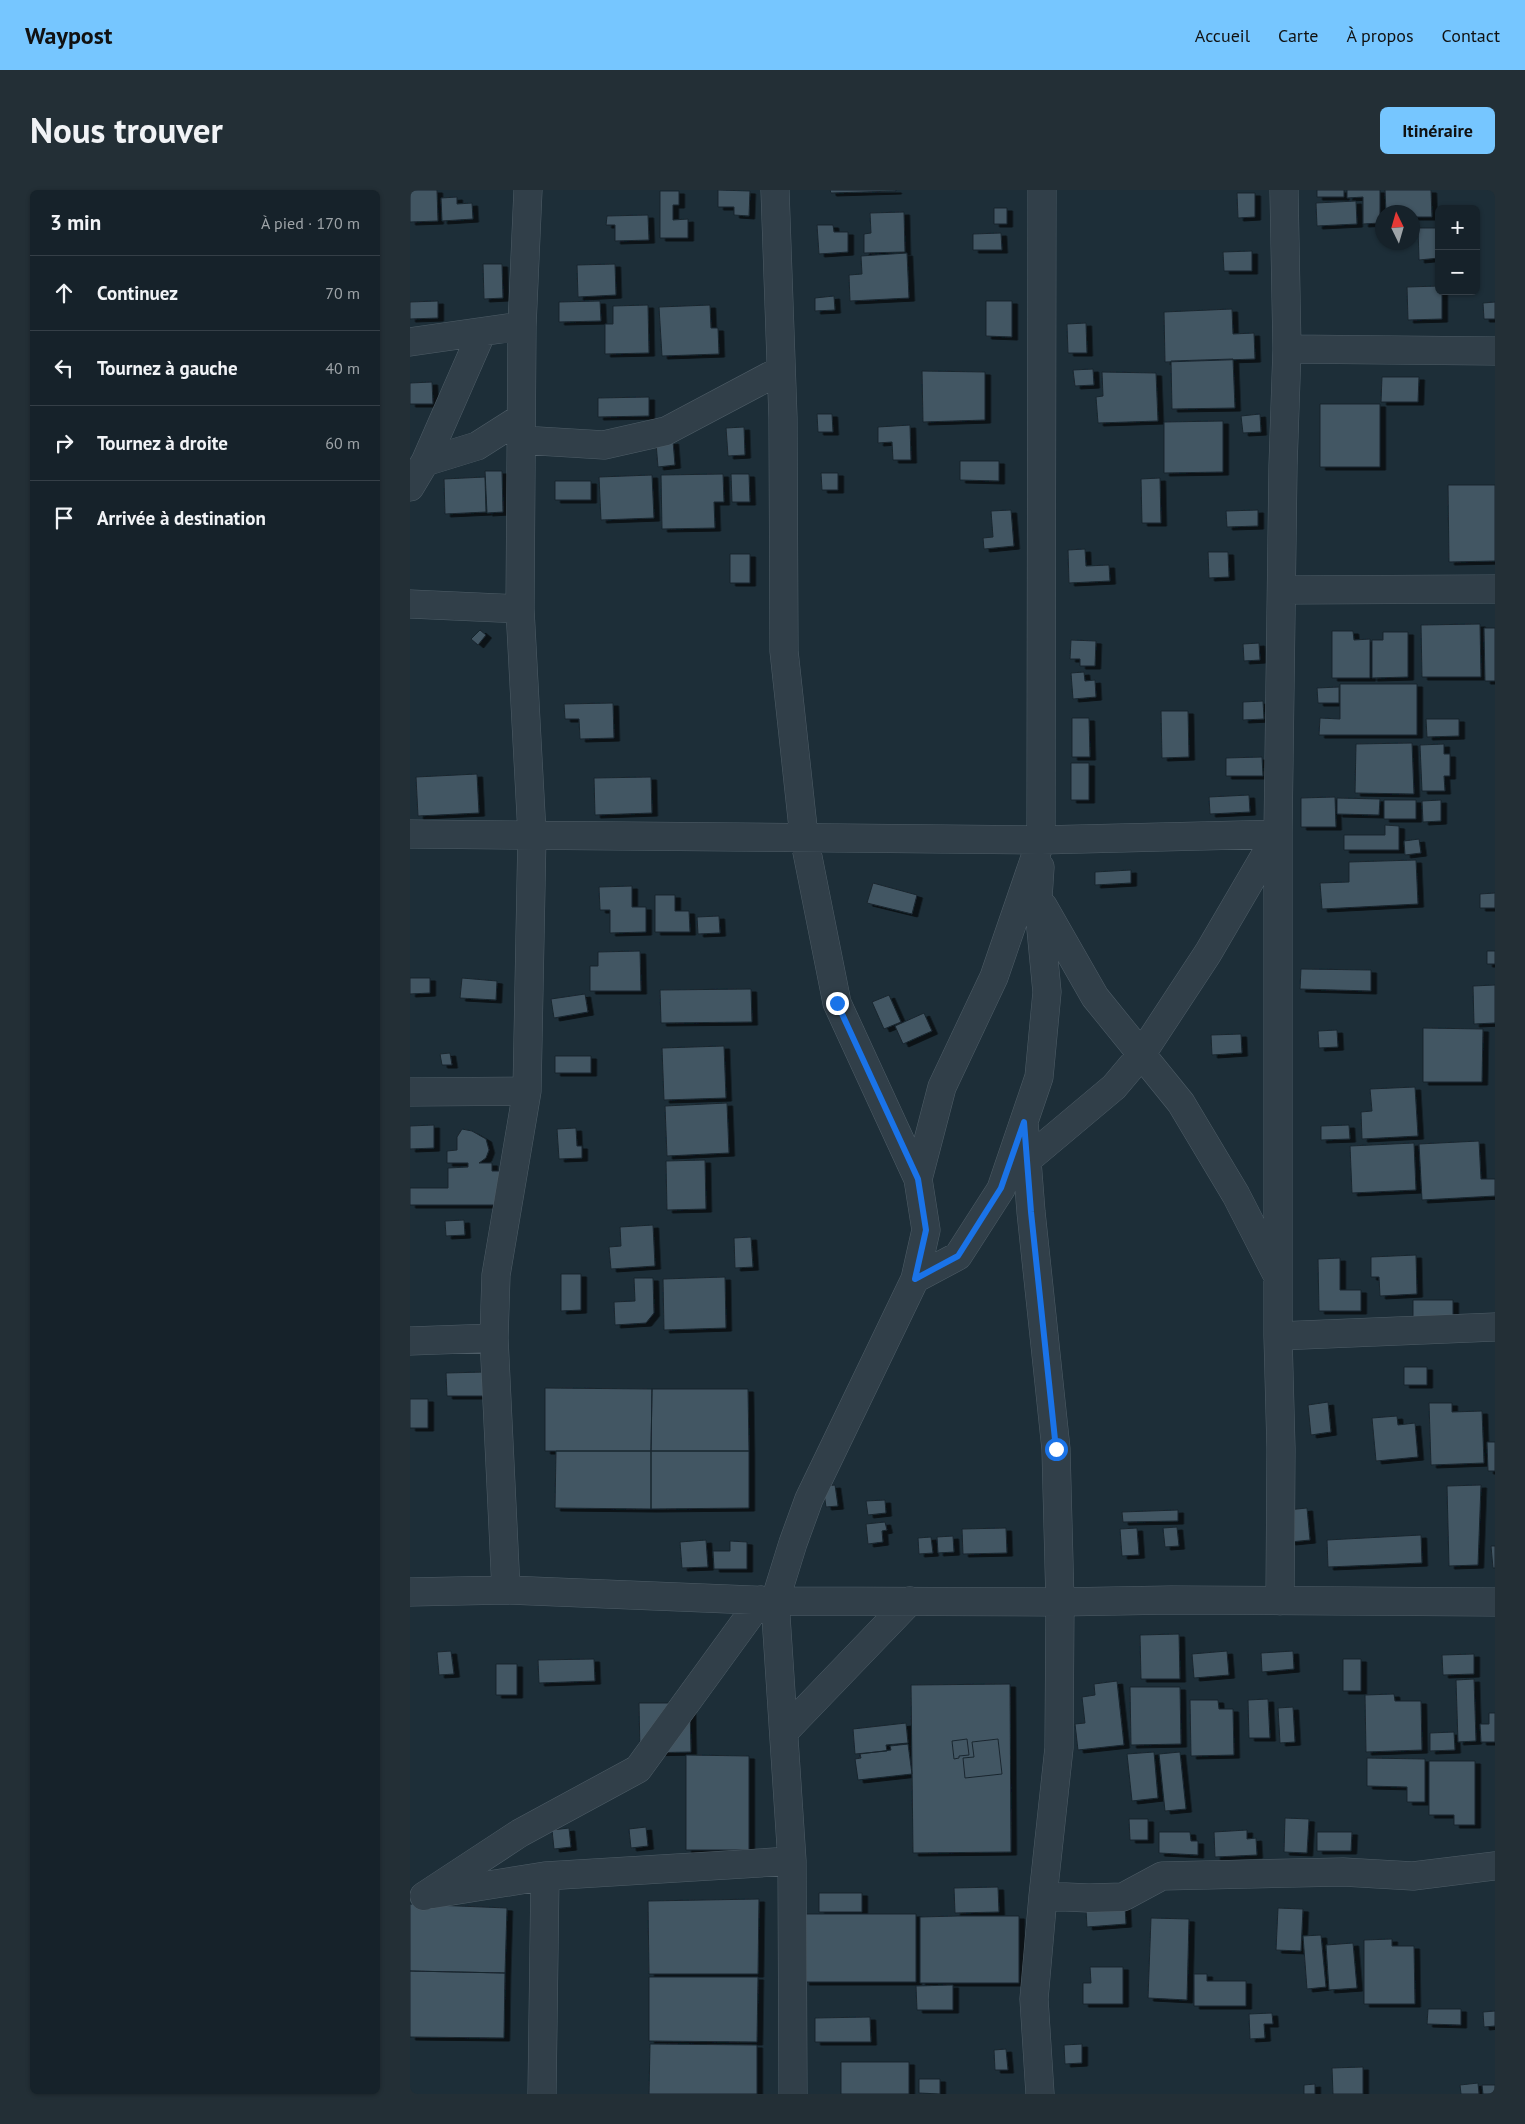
<!DOCTYPE html>
<html lang="fr">
<meta charset="utf-8">
<style>
:root{--surface:#16222a;--page:#232f36;--text:#f1f3f6;--muted:#9ea4a8;--line:#353f47;--accent:#76c6ff}
body{margin:0;font-family:"PT Sans",sans-serif;background:var(--page);color:var(--text)}
.controls{position:absolute;right:15px;top:15px;display:grid;overflow:hidden;border-radius:8px;box-shadow:0 1px 4px #0004}
.controls button{width:45px;height:45px;display:grid;place-items:center;padding:0;border:0;border-bottom:1px solid var(--line);background:var(--surface);color:var(--text);font:25px sans-serif}
.compass{position:absolute;left:965px;top:15px;width:45px;height:45px;border-radius:50%;background:var(--surface);box-shadow:0 1px 4px #0004;rotate:355deg}
.stop{position:absolute;width:15px;height:15px;margin:-11px;border:4px solid #1a73e8;border-radius:50%;background:#fff}
.stop.end{background:#1a73e8;border-color:#fff;box-shadow:0 1px 5px #0008}
.list{margin:0;padding:0;list-style:none}
h2{display:flex;justify-content:space-between;align-items:center;height:65px;margin:0;padding:0 20px;font-size:21px}
h2 small{font-size:16px;font-weight:400;color:var(--muted)}
.list li{display:grid;grid-template-columns:32px 1fr auto;gap:15px;align-items:center;box-sizing:border-box;height:75px;padding:0 20px;border-top:1px solid var(--line)}
.list b{display:block;font-size:19px;white-space:nowrap}
.list em{font-size:16px;font-style:normal;color:var(--muted)}
.icon{flex:none;width:28px;height:28px;fill:none;stroke:currentColor;stroke-width:2;stroke-linecap:round;stroke-linejoin:round}
.map{position:relative;flex:none;width:1085px;height:1904px;overflow:hidden;border-radius:8px}
header{display:flex;align-items:center;gap:30px;box-sizing:border-box;height:70px;padding:0 25px;background:var(--accent);color:#111}
header strong{font-size:24px}
nav{display:flex;gap:28px;margin-inline-start:auto;font-size:18px}
.intro{display:flex;align-items:center;justify-content:space-between;box-sizing:border-box;height:120px;padding:0 30px}
h1{margin:0;font-size:35px}
.button{padding:12px 22px;border-radius:8px;background:var(--accent);color:#111;font-size:18px;font-weight:700}
main{display:flex;gap:30px;padding:0 30px}
aside{flex:1;background:var(--surface);border-radius:8px;box-shadow:0 1px 4px #0004}
.map>svg:first-child{display:block}
.building{fill:#435663;stroke:#19262f;filter:url(#shadow)}
.lines{fill:none;stroke-linecap:round;stroke-linejoin:round}
.minor-casing{stroke:#4e5d67;stroke-width:29}
.minor{stroke:#313f49;stroke-width:28}
.route{stroke:#1a73e8;stroke-width:6}
</style>
<header>
<strong>Waypost</strong>
<nav><a>Accueil</a><a>Carte</a><a>À propos</a><a>Contact</a></nav>
</header>
<div class="intro"><h1>Nous trouver</h1><a class="button">Itinéraire</a></div>
<main>
<aside>
<h2>3 min<small>À pied · 170 m</small></h2>
<ul class="list">
<li><svg class="icon" aria-label="ahead" viewBox="0 0 24 24"><path d="M12 20V5M6 11l6-6 6 6"/></svg><div><b>Continuez</b></div><em>70 m</em></li>
<li><svg class="icon" aria-label="left" viewBox="0 0 24 24"><path d="M17 20v-9H6M10 6l-5 5 5 5"/></svg><div><b>Tournez à gauche</b></div><em>40 m</em></li>
<li><svg class="icon" aria-label="right" viewBox="0 0 24 24"><path d="M7 20v-9h11M14 6l5 5-5 5"/></svg><div><b>Tournez à droite</b></div><em>60 m</em></li>
<li><svg class="icon" aria-label="arrive" viewBox="0 0 24 24"><path d="M6 21V4h12l-3 4 3 4H6"/></svg><div><b>Arrivée à destination</b></div></li>
</ul>
</aside>
<div class="map">
<svg width="1085" height="1904" viewBox="0 0 1085 1904">
<defs>
<filter id="shadow"><feDropShadow dx="5.5" dy="3" stdDeviation="0" flood-color="#0009"/></filter>
</defs>
<rect width="100%" height="100%" fill="#1d2e38"/>
<!-- building -->
<path class="building" d="M 0,0 L 27,0 L 28,31 L 0,32 Z
M 308,0 L 340,1 L 339,26 L 324,25 L 324,17 L 308,17 Z
M 420,0 L 486,0 L 486,1 L 421,3 Z
M 907,0 L 934,0 L 934,7 L 907,7 Z
M 937,0 L 970,0 L 970,33 L 953,34 L 953,7 L 937,8 Z
M 975,0 L 1021,0 L 1022,27 L 1002,27 L 1002,22 L 976,22 Z
M 250,1 L 269,1 L 269,15 L 263,15 L 263,30 L 278,29 L 278,48 L 250,48 Z
M 827,3 L 845,3 L 845,27 L 828,28 Z
M 47,7 L 47,14 L 62,13 L 63,29 L 32,31 L 31,8 Z
M 946,11 L 947,34 L 907,36 L 906,13 Z
M 584,18 L 597,18 L 597,34 L 584,34 Z
M 494,22 L 495,62 L 454,63 L 454,44 L 461,43 L 460,23 Z
M 238,25 L 239,50 L 205,51 L 205,35 L 196,35 L 197,26 Z
M 407,35 L 423,35 L 424,42 L 438,42 L 438,62 L 409,64 Z
M 1008,38 L 1028,38 L 1029,68 L 1009,70 Z
M 591,43 L 592,60 L 563,60 L 563,44 Z
M 842,61 L 842,81 L 814,81 L 813,62 Z
M 497,63 L 499,108 L 440,111 L 439,85 L 452,84 L 451,66 Z
M 73,74 L 92,74 L 93,108 L 74,109 Z
M 205,74 L 206,105 L 168,107 L 167,75 Z
M 1029,96 L 1029,101 L 1032,101 L 1032,129 L 998,130 L 997,97 Z
M 424,106 L 425,120 L 405,121 L 405,108 Z
M 28,111 L 28,128 L 0,129 L 0,112 Z
M 190,111 L 191,131 L 149,132 L 149,112 Z
M 576,111 L 602,111 L 602,147 L 576,146 Z
M 1085,112 L 1085,129 L 1074,129 L 1073,113 Z
M 238,115 L 239,163 L 195,164 L 195,134 L 203,134 L 203,116 Z
M 300,115 L 301,138 L 308,138 L 309,164 L 252,166 L 249,117 Z
M 822,119 L 823,144 L 844,143 L 845,169 L 755,172 L 754,122 Z
M 676,133 L 677,163 L 658,163 L 657,134 Z
M 823,169 L 825,218 L 762,219 L 761,171 Z
M 683,179 L 684,195 L 665,196 L 663,180 Z
M 512,181 L 575,182 L 575,230 L 513,232 Z
M 692,182 L 746,183 L 748,231 L 688,233 L 686,207 L 693,206 Z
M 972,187 L 1009,187 L 1008,212 L 971,212 Z
M 22,192 L 23,214 L 0,214 L 0,193 Z
M 239,207 L 239,226 L 188,227 L 188,208 Z
M 910,214 L 970,214 L 970,277 L 910,277 Z
M 407,224 L 422,224 L 423,242 L 408,242 Z
M 850,224 L 851,242 L 833,243 L 831,226 Z
M 813,231 L 813,282 L 754,283 L 754,232 Z
M 500,235 L 501,270 L 483,270 L 482,252 L 468,253 L 468,237 Z
M 334,237 L 335,265 L 318,266 L 316,238 Z
M 263,251 L 265,275 L 248,277 L 246,253 Z
M 550,271 L 589,271 L 589,291 L 550,290 Z
M 75,281 L 92,281 L 93,322 L 77,323 Z
M 411,283 L 428,283 L 428,300 L 412,300 Z
M 313,284 L 314,312 L 304,312 L 305,338 L 252,339 L 251,285 Z
M 321,284 L 339,284 L 340,312 L 322,312 Z
M 242,285 L 244,328 L 191,330 L 189,287 Z
M 75,287 L 76,322 L 35,324 L 34,289 Z
M 750,288 L 751,333 L 732,333 L 731,289 Z
M 145,291 L 181,291 L 181,310 L 145,310 Z
M 1038,295 L 1085,295 L 1085,371 L 1039,372 Z
M 601,320 L 604,356 L 574,359 L 573,348 L 583,347 L 581,321 Z
M 848,320 L 848,336 L 817,337 L 816,321 Z
M 675,359 L 676,376 L 699,375 L 700,391 L 659,393 L 658,360 Z
M 798,362 L 818,362 L 819,387 L 799,388 Z
M 320,364 L 340,364 L 340,393 L 320,393 Z
M 1070,434 L 1071,487 L 1012,487 L 1011,435 Z
M 1074,438 L 1085,438 L 1085,491 L 1075,491 Z
M 70,440 L 76,445 L 68,455 L 61,449 Z
M 922,441 L 943,441 L 944,450 L 960,449 L 960,488 L 922,488 Z
M 973,442 L 998,442 L 998,487 L 962,488 L 962,450 L 973,450 Z
M 661,450 L 686,451 L 685,476 L 670,476 L 670,469 L 660,469 Z
M 849,453 L 850,470 L 834,471 L 833,454 Z
M 674,482 L 675,491 L 685,490 L 686,507 L 663,509 L 661,483 Z
M 930,494 L 1007,494 L 1007,545 L 909,545 L 910,528 L 930,529 Z
M 929,497 L 929,513 L 908,513 L 907,498 Z
M 853,511 L 854,529 L 833,530 L 833,512 Z
M 203,513 L 204,548 L 170,549 L 169,529 L 155,529 L 154,514 Z
M 751,521 L 778,521 L 779,567 L 752,568 Z
M 662,528 L 679,528 L 680,567 L 662,567 Z
M 1016,529 L 1049,529 L 1049,546 L 1017,547 Z
M 1002,553 L 1004,604 L 945,603 L 946,554 Z
M 1034,554 L 1034,564 L 1040,564 L 1040,586 L 1034,586 L 1035,601 L 1012,601 L 1010,555 Z
M 852,567 L 853,586 L 816,586 L 816,568 Z
M 661,573 L 679,573 L 679,610 L 661,610 Z
M 67,584 L 69,623 L 8,626 L 6,587 Z
M 241,587 L 242,623 L 185,625 L 184,588 Z
M 839,605 L 840,622 L 800,624 L 799,607 Z
M 925,607 L 926,637 L 891,637 L 891,608 Z
M 927,608 L 970,609 L 969,625 L 927,624 Z
M 974,610 L 1006,610 L 1006,629 L 974,629 Z
M 1031,610 L 1031,631 L 1013,632 L 1012,611 Z
M 975,635 L 989,636 L 989,660 L 934,660 L 934,645 L 975,645 Z
M 1009,649 L 1011,663 L 995,665 L 994,651 Z
M 1006,670 L 1008,714 L 912,719 L 910,693 L 939,692 L 939,672 Z
M 721,680 L 721,693 L 685,695 L 685,682 Z
M 463,693 L 507,705 L 502,724 L 457,713 Z
M 222,696 L 222,717 L 236,717 L 236,742 L 200,743 L 200,720 L 190,720 L 189,697 Z
M 1085,703 L 1085,718 L 1070,718 L 1070,704 Z
M 245,705 L 265,705 L 265,721 L 279,721 L 280,742 L 245,742 Z
M 309,726 L 310,743 L 288,744 L 287,727 Z
M 230,761 L 231,801 L 180,801 L 180,776 L 188,776 L 188,762 Z
M 1077,761 L 1085,761 L 1085,774 L 1077,774 Z
M 891,779 L 961,780 L 961,801 L 890,799 Z
M 0,788 L 20,788 L 20,803 L 0,804 Z
M 52,788 L 87,791 L 86,810 L 50,808 Z
M 1085,795 L 1085,833 L 1064,834 L 1063,796 Z
M 341,799 L 342,832 L 251,833 L 250,800 Z
M 175,804 L 178,822 L 144,828 L 141,809 Z
M 479,805 L 491,832 L 474,839 L 462,812 Z
M 514,823 L 522,841 L 493,854 L 485,836 Z
M 1013,838 L 1073,839 L 1072,892 L 1013,892 Z
M 927,840 L 928,857 L 909,858 L 908,841 Z
M 831,844 L 832,863 L 802,865 L 801,845 Z
M 314,856 L 316,908 L 254,910 L 252,858 Z
M 40,863 L 42,875 L 32,875 L 30,864 Z
M 145,866 L 181,866 L 181,883 L 145,883 Z
M 1005,897 L 1008,946 L 952,949 L 951,922 L 962,921 L 960,899 Z
M 317,913 L 319,963 L 257,966 L 255,916 Z
M 24,935 L 24,958 L 0,959 L 0,936 Z
M 939,935 L 940,949 L 911,950 L 911,936 Z
M 166,938 L 167,956 L 172,956 L 172,968 L 149,969 L 147,939 Z
M 52,939 L 62,941 L 76,949 L 79,960 L 76,968 L 69,973 L 82,973 L 82,981 L 92,981 L 92,1015 L 0,1015 L 0,998 L 38,998 L 38,978 L 58,977 L 58,973 L 37,973 L 37,961 L 47,960 L 47,947 Z
M 1069,951 L 1071,989 L 1085,989 L 1085,1006 L 1012,1010 L 1009,954 Z
M 1004,953 L 1006,1000 L 942,1003 L 940,956 Z
M 295,970 L 296,1019 L 257,1020 L 256,971 Z
M 54,1030 L 55,1045 L 36,1046 L 35,1031 Z
M 243,1035 L 245,1076 L 201,1079 L 199,1057 L 211,1056 L 210,1037 Z
M 341,1047 L 343,1077 L 325,1078 L 324,1048 Z
M 1006,1065 L 1007,1104 L 970,1106 L 969,1087 L 961,1087 L 961,1067 Z
M 930,1068 L 930,1100 L 951,1100 L 951,1121 L 909,1121 L 908,1069 Z
M 151,1084 L 171,1084 L 171,1120 L 151,1121 Z
M 315,1087 L 316,1138 L 254,1140 L 253,1089 Z
M 224,1088 L 243,1088 L 244,1123 L 236,1133 L 205,1135 L 204,1112 L 225,1111 Z
M 1003,1110 L 1043,1110 L 1043,1131 L 1003,1132 Z
M 994,1177 L 1017,1177 L 1017,1195 L 994,1195 Z
M 75,1182 L 75,1206 L 37,1206 L 36,1183 Z
M 135,1198 L 242,1199 L 241,1261 L 135,1261 Z
M 242,1199 L 338,1199 L 339,1261 L 241,1261 Z
M 0,1209 L 18,1209 L 18,1238 L 0,1238 Z
M 918,1212 L 921,1242 L 901,1245 L 898,1215 Z
M 1019,1213 L 1042,1213 L 1042,1222 L 1072,1221 L 1074,1273 L 1021,1275 Z
M 987,1226 L 988,1235 L 1005,1233 L 1008,1267 L 966,1271 L 962,1228 Z
M 1077,1252 L 1085,1252 L 1085,1281 L 1078,1281 Z
M 146,1261 L 241,1261 L 241,1319 L 145,1318 Z
M 241,1261 L 339,1261 L 339,1318 L 241,1319 Z
M 425,1295 L 428,1316 L 416,1317 L 413,1296 Z
M 1071,1295 L 1068,1375 L 1039,1376 L 1037,1296 Z
M 475,1310 L 476,1323 L 458,1325 L 456,1311 Z
M 897,1318 L 900,1350 L 880,1352 L 877,1320 Z
M 768,1320 L 768,1331 L 713,1332 L 712,1322 Z
M 475,1332 L 477,1340 L 472,1341 L 473,1352 L 458,1354 L 456,1334 Z
M 767,1337 L 769,1356 L 755,1357 L 753,1338 Z
M 596,1338 L 597,1363 L 553,1364 L 552,1339 Z
M 727,1338 L 729,1365 L 712,1366 L 710,1339 Z
M 1011,1345 L 1012,1373 L 918,1377 L 917,1350 Z
M 543,1346 L 544,1362 L 528,1363 L 527,1347 Z
M 521,1347 L 523,1363 L 509,1364 L 508,1348 Z
M 296,1350 L 298,1377 L 272,1378 L 270,1352 Z
M 320,1351 L 337,1352 L 337,1379 L 304,1379 L 303,1361 L 320,1361 Z
M 1081,1356 L 1085,1356 L 1085,1378 L 1083,1378 Z
M 769,1444 L 770,1489 L 731,1489 L 730,1445 Z
M 41,1461 L 44,1484 L 29,1485 L 27,1462 Z
M 817,1461 L 819,1485 L 784,1488 L 782,1464 Z
M 883,1461 L 884,1479 L 852,1482 L 851,1463 Z
M 1064,1464 L 1064,1484 L 1033,1485 L 1032,1465 Z
M 184,1469 L 185,1491 L 129,1493 L 128,1470 Z
M 933,1469 L 951,1469 L 951,1501 L 933,1501 Z
M 86,1474 L 107,1474 L 107,1505 L 86,1505 Z
M 1064,1489 L 1066,1551 L 1048,1552 L 1046,1490 Z
M 707,1491 L 714,1555 L 668,1560 L 665,1534 L 675,1533 L 672,1507 L 685,1505 L 684,1494 Z
M 600,1494 L 601,1662 L 503,1663 L 501,1495 Z
M 720,1497 L 770,1497 L 771,1554 L 721,1555 Z
M 984,1504 L 985,1511 L 1011,1511 L 1012,1560 L 956,1562 L 955,1505 Z
M 858,1509 L 860,1548 L 839,1548 L 838,1510 Z
M 780,1510 L 808,1510 L 809,1519 L 823,1519 L 824,1565 L 781,1566 Z
M 229,1513 L 280,1513 L 281,1562 L 230,1563 Z
M 883,1517 L 885,1552 L 870,1553 L 868,1518 Z
M 1079,1523 L 1085,1523 L 1085,1552 L 1071,1552 L 1070,1534 L 1079,1534 Z
M 496,1533 L 498,1553 L 476,1555 L 477,1561 L 445,1564 L 443,1539 Z
M 1044,1542 L 1045,1560 L 1020,1561 L 1020,1543 Z
M 557,1549 L 559,1565 L 549,1566 L 549,1568 L 544,1569 L 542,1551 Z
M 588,1549 L 592,1584 L 555,1588 L 553,1568 L 564,1567 L 562,1552 Z
M 498,1554 L 502,1584 L 448,1590 L 445,1569 L 451,1568 L 450,1564 L 481,1560 L 480,1556 Z
M 744,1562 L 748,1608 L 722,1611 L 717,1564 Z
M 770,1562 L 776,1619 L 755,1621 L 749,1564 Z
M 276,1565 L 339,1566 L 339,1660 L 276,1660 Z
M 957,1568 L 1015,1569 L 1015,1612 L 997,1612 L 997,1597 L 957,1596 Z
M 1019,1571 L 1065,1571 L 1065,1635 L 1044,1635 L 1044,1625 L 1019,1625 Z
M 875,1628 L 899,1629 L 897,1663 L 874,1662 Z
M 719,1629 L 738,1629 L 738,1650 L 720,1650 Z
M 236,1637 L 238,1656 L 221,1658 L 219,1639 Z
M 159,1638 L 161,1657 L 144,1659 L 142,1640 Z
M 837,1640 L 837,1649 L 846,1648 L 847,1665 L 805,1667 L 804,1642 Z
M 749,1642 L 780,1642 L 781,1651 L 788,1651 L 788,1665 L 749,1663 Z
M 907,1642 L 942,1642 L 941,1661 L 907,1661 Z
M 588,1697 L 589,1722 L 545,1723 L 544,1698 Z
M 409,1703 L 452,1703 L 452,1722 L 409,1722 Z
M 349,1709 L 348,1784 L 239,1784 L 238,1711 Z
M 0,1714 L 97,1718 L 95,1783 L 0,1781 Z
M 715,1716 L 716,1734 L 677,1737 L 676,1719 Z
M 868,1718 L 893,1719 L 891,1761 L 866,1760 Z
M 395,1724 L 506,1724 L 506,1792 L 394,1792 Z
M 548,1726 L 609,1726 L 609,1793 L 510,1793 L 510,1727 Z
M 741,1728 L 779,1729 L 777,1810 L 738,1808 Z
M 911,1745 L 916,1797 L 897,1799 L 893,1746 Z
M 982,1749 L 982,1756 L 1004,1756 L 1005,1814 L 954,1814 L 954,1750 Z
M 943,1753 L 947,1798 L 919,1800 L 916,1755 Z
M 680,1777 L 713,1777 L 713,1814 L 673,1814 L 673,1793 L 681,1793 Z
M 0,1781 L 95,1783 L 94,1848 L 0,1847 Z
M 784,1784 L 797,1784 L 797,1791 L 836,1791 L 836,1816 L 784,1816 Z
M 239,1787 L 348,1787 L 347,1852 L 239,1851 Z
M 543,1795 L 543,1820 L 507,1820 L 506,1796 Z
M 1018,1819 L 1051,1819 L 1051,1835 L 1017,1834 Z
M 1085,1821 L 1085,1836 L 1074,1837 L 1073,1822 Z
M 862,1823 L 863,1834 L 854,1834 L 855,1848 L 840,1849 L 839,1824 Z
M 460,1827 L 461,1852 L 405,1852 L 405,1828 Z
M 240,1854 L 347,1855 L 347,1904 L 239,1904 Z
M 672,1854 L 672,1873 L 655,1874 L 654,1855 Z
M 596,1859 L 598,1880 L 585,1880 L 584,1860 Z
M 431,1872 L 499,1872 L 499,1904 L 431,1904 Z
M 953,1877 L 953,1904 L 923,1904 L 922,1878 Z
M 509,1889 L 530,1889 L 530,1904 L 509,1903 Z
M 1068,1893 L 1069,1904 L 1051,1904 L 1050,1895 Z
M 905,1894 L 905,1904 L 894,1904 L 894,1895 Z
M 1072,1895 L 1085,1895 L 1085,1904 L 1073,1904 Z"/>
<g class="lines">
<defs>
<path id="minor" d="M 365,0 L 373,228 L 374,461 L 394,647 L 427,813 L 508,989 L 516,1040 L 505,1089 L 399,1309 L 383,1353 L 365,1411 L 382,1671 L 383,1904
M 0,152 L 112,136
M 877,159 L 1085,161
M 111,250 L 194,255 L 256,241 L 371,180
M 15,272 L 67,256 L 111,228
M 0,297 L 15,272 L 72,142
M 872,400 L 1085,399
M 0,414 L 110,419
M 0,644 L 631,650 L 868,644
M 633,716 L 685,807 L 771,913 L 826,1005 L 866,1083
M 0,902 L 117,901
M 614,932 L 621,1022 L 646,1259 L 650,1412 L 649,1558 L 633,1706 L 624,1809 L 630,1904
M 617,970 L 704,897 L 731,865 L 798,763 L 867,645
M 508,989 L 532,897 L 584,787 L 631,650 L 632,0
M 505,1089 L 548,1066 L 591,999 L 629,887 L 637,802 L 628,708 L 630,677
M 868,1146 L 1085,1137
M 0,1151 L 84,1148
M 96,1400 L 84,1148 L 86,1085 L 117,901 L 122,644 L 110,419 L 112,136 L 118,0
M 0,1402 L 96,1400 L 365,1411 L 650,1412 L 761,1410 L 1085,1412
M 870,1411 L 871,1259 L 868,1146 L 868,644 L 873,276 L 877,159 L 874,0
M 374,1542 L 500,1411
M 23,1704 L 135,1686 L 382,1671
M 14,1706 L 110,1643 L 228,1579 L 351,1410
M 633,1706 L 679,1708 L 713,1707 L 752,1686 L 933,1682 L 1003,1686 L 1085,1676
M 132,1904 L 135,1686"/>
</defs>
<!-- minor casing -->
<use href="#minor" class="minor-casing"/>
<!-- minor -->
<use href="#minor" class="minor"/>
</g>
<g class="lines">
<!-- route -->
<path class="route" d="M 427,813 L 508,989 L 516,1040 L 505,1089 L 548,1066 L 591,998 L 614,932 L 621,1022 L 646,1259"/>
</g>
</svg>
<div class="controls">
<button>+</button>
<button>−</button>
</div>
<svg class="compass" viewBox="-18 -18 36 36"><path d="M0-13l5 13h-10z" fill="#e53935"/><path d="M0 13l5-13h-10z" fill="#9ea4a8"/></svg>
<div class="stop" style="left:646px;top:1259px"></div>
<div class="stop end" style="left:427px;top:813px"></div>
</div>
</main>
